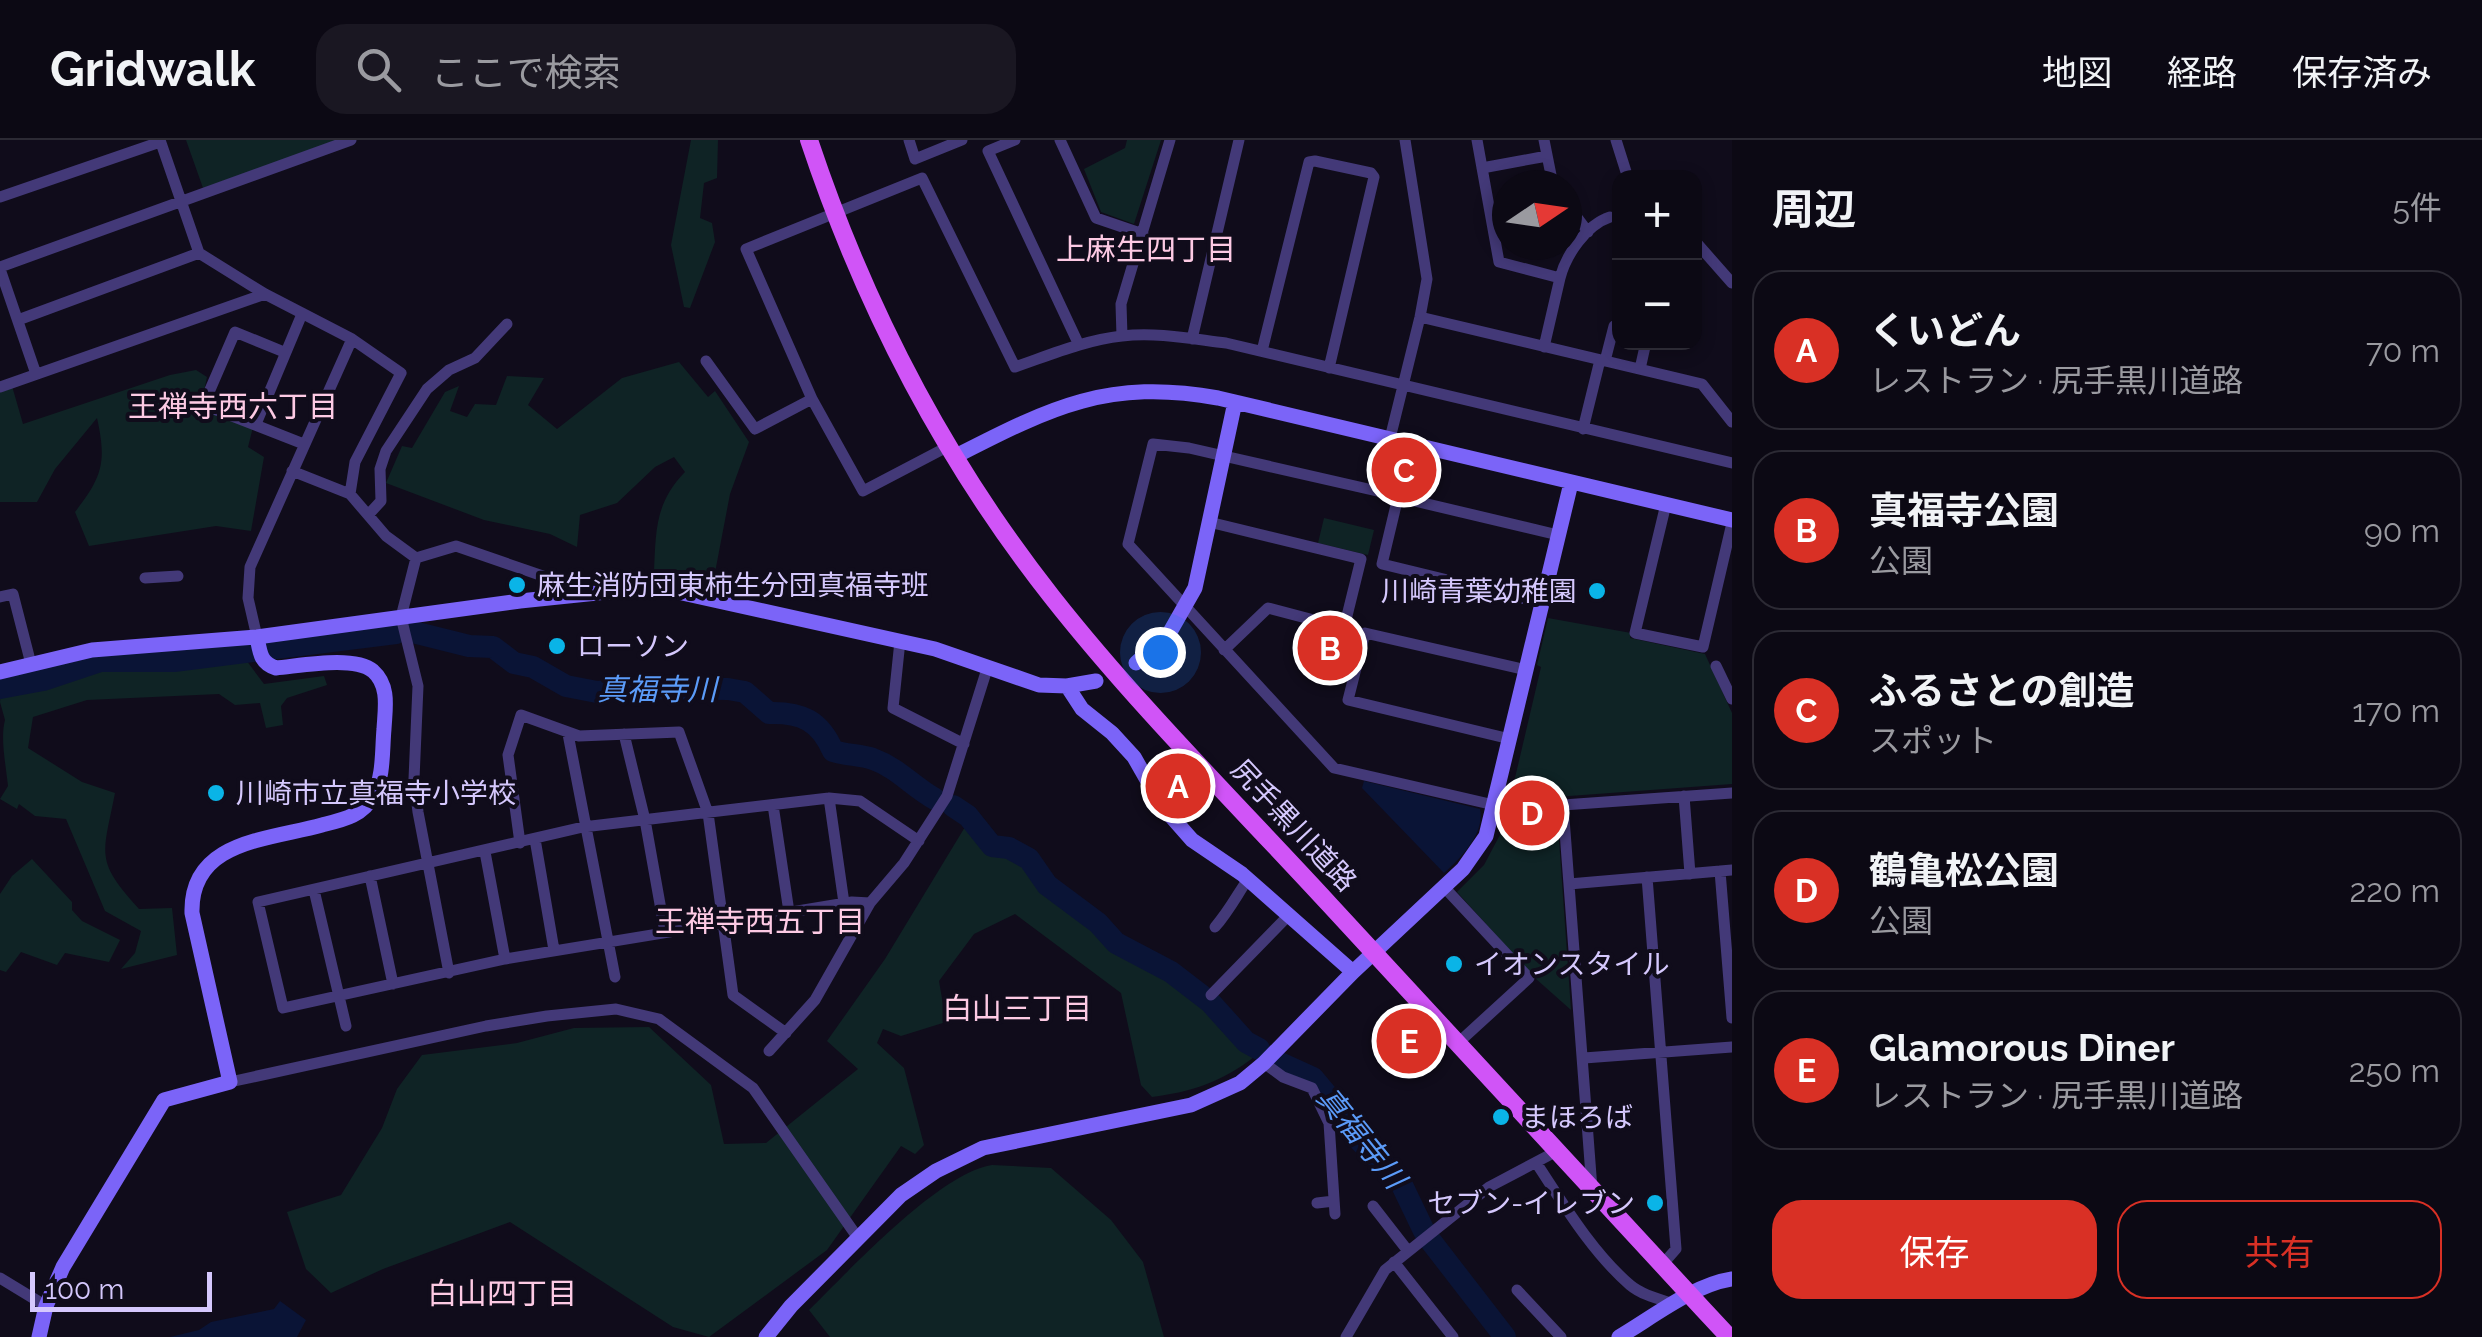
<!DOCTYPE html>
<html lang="ja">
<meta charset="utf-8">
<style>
:root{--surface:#0c0914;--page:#1a1722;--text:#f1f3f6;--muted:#9a9aa0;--line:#2c2a34;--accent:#d93025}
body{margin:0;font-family:Raleway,"Noto Sans JP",sans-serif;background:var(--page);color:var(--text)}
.controls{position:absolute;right:30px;top:30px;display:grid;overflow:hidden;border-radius:20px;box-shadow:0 5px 15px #0003}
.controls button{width:90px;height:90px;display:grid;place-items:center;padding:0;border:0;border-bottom:2px solid var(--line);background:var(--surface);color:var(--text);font:50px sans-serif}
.compass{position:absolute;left:1492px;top:30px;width:90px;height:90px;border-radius:50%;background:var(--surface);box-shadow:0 5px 15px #0003;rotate:77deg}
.scale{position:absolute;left:30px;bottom:25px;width:182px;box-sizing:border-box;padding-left:10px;border:5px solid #d5c8fd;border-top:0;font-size:28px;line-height:35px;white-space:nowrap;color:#d5c8fd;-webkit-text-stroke:8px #100c1b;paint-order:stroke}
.you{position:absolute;left:1160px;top:512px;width:35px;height:35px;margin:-25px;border:8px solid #fff;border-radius:50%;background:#1a73e8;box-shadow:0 0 0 15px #1a73e833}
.badge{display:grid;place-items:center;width:65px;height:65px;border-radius:50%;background:var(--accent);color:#fff;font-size:32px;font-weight:700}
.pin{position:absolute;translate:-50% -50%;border:5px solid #fff;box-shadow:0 2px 10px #0006}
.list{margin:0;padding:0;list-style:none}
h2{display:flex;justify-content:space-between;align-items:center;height:130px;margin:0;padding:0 40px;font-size:42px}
h2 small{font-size:32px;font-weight:400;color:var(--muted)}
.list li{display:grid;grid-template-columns:65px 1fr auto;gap:30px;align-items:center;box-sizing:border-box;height:160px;margin:0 20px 20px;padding:0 20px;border:2px solid var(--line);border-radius:30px}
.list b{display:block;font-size:38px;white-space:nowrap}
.list p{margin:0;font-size:32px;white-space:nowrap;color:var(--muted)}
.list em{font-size:32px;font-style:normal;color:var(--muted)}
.actions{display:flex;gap:20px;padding:30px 40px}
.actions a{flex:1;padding:22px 0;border:2px solid var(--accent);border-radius:30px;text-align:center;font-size:35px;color:var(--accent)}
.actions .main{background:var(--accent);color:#fff}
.icon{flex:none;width:55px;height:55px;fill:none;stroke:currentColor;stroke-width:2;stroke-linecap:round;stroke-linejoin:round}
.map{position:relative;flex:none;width:1732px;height:1197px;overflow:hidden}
header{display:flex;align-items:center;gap:60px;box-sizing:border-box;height:140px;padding:0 50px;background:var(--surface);border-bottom:2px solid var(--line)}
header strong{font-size:48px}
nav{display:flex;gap:55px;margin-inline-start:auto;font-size:35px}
.search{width:700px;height:90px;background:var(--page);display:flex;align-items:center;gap:25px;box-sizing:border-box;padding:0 35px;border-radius:30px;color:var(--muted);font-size:38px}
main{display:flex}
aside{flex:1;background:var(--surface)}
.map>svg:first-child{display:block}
.green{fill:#0f2325}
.water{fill:#0a1436}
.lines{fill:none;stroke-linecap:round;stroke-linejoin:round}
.river{stroke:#0a1436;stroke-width:22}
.street{stroke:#433978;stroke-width:11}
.secondary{stroke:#7b64f8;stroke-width:15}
.primary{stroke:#d054f7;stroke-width:18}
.poi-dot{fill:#0ab4e7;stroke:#100c1b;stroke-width:4}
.labels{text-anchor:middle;stroke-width:8;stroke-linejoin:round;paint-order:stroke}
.poi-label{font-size:28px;fill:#d5c8fd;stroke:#100c1b;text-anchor:start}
.street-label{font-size:28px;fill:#d5c8fd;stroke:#100c1b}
.neighbourhood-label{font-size:30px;fill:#fdcae4;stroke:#100c1b}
.water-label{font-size:30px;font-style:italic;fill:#5b9bf8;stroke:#100c1b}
</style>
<header>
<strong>Gridwalk</strong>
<div class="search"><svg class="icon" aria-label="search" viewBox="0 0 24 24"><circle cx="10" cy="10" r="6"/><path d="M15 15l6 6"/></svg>ここで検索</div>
<nav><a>地図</a><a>経路</a><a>保存済み</a></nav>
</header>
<main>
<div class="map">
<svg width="1732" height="1197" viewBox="0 0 1732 1197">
<rect width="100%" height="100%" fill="#100c1b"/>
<!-- green -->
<path class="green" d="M 186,0 L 341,0 L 203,48 Z
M 691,0 L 718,0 L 717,38 L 704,43 L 700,78 L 712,83 L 715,102 L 690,168 L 684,167 L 671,105 Z
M 1127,0 L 1161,0 L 1134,84 L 1101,72 L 1084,29 L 1125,8 Z
M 679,222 L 708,257 L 715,251 L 749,302 L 730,354 L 713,443 L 654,431 C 656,390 655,363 685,332 L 674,317 L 655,327 L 617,363 L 580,375 L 577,407 L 550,394 L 484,380 L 386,343 L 402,306 L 412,308 L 445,252 L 459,246 L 450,271 L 467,277 L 475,264 L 496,265 L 507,236 L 544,238 L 528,265 L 557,289 L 622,238 Z
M 196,230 L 207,237 L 202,260 L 253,287 L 248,307 L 264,317 L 251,391 L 216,386 L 89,406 L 75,372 C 102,337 107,323 97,278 L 55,329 L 37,362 L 0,362 L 0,250 L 12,246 L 23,284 L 170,235 Z
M 1324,378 L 1374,390 L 1368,415 L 1318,403 Z
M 1548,478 L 1631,493 L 1630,498 L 1705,514 L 1732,573 L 1732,644 L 1556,657 L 1571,870 L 1535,838 L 1457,752 L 1484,725 L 1503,689 L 1541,527 L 1537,525 Z
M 1310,485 L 1360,498 L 1350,530 L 1302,518 Z
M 243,516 L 264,544 L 324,536 L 327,545 L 287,558 L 281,566 L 283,585 L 266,588 L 260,563 L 235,565 L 219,554 L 87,560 L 33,577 L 28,608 L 82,642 L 115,653 C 103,715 94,720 139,769 L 172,768 L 177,815 L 121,829 L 135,813 L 141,791 L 105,771 L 66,679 L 35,676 L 19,664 L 17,669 L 0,659 L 8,646 C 6,626 0,598 5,580 L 0,562 L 2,542 Z
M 968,682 L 989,701 L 1022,720 L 1057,756 L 1117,807 L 1171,836 L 1208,865 L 1254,911 L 1254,917 C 1222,942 1191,952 1152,957 L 1141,945 L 1121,853 L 1015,774 L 974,794 L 939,841 L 946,882 L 901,896 L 883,889 L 877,903 L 904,928 L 924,1005 L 915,1014 L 901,1006 L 827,1110 L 709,1197 L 673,1187 L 510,1082 L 383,1129 L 331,1153 L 306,1129 L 287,1072 L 341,1055 L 382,988 L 397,949 L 422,915 L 517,903 L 574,888 L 649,887 L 711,945 L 724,1004 L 766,1003 L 858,929 L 827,901 L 885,819 Z
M 32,719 L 72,762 L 72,770 L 82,781 L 120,800 L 109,822 L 65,813 L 57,825 L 21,812 L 6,832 L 0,830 L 0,754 L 12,736 Z
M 992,1025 L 1051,1028 L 1111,1080 L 1143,1122 L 1164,1197 L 830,1197 L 809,1170 C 849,1131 939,1033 992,1025 Z"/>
<!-- water -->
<path class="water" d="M 1364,641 L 1480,669 C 1485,693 1462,717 1444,733 L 1362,648 Z
M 280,1161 L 306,1180 L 297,1197 L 170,1197 L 199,1190 L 211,1182 L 274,1169 Z"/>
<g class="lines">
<!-- river -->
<path class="river" d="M 413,492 L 469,506 L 493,507 L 514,523 L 533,527 L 566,546 L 597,552 L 647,548 L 728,549 L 745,552 L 769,573 C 802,572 820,581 833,611 C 846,615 861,615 873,619 C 898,628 913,647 935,659
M 0,548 L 43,540 L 100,521 L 174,521 L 396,493
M 953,666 L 968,676 L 992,706 L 1009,708 L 1029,719 L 1047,745 L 1098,783 L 1116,803 L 1171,832 L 1210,862 L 1246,902 L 1259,909
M 1280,923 L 1313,938 L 1333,962 L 1339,980 L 1400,1041 L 1424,1091
M 1430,1100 L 1505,1197"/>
<!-- street -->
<path class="street" d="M 160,0 L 199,113 L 265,154 L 352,199 L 401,233 L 355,322 L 350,354
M 909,0 L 915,19 L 962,0
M 1015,0 L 988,11 L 1079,205
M 1060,0 L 1096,78 L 1143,94
M 1405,0 L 1427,139 L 1420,177 L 1377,351 L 1189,308 L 1153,304 L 1128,404 L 1334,628 L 1494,665
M 1477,0 L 1499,122 L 1560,138 L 1544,207
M 1544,0 L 1553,45
M 1616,0 L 1628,38
M 1482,28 L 1547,16
M 0,57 L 160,2
M 1567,64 L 1588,92
M 1694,100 L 1732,143
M 0,127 L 351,0
M 0,129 L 36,234
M 1560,138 C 1566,115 1586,85 1610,77
M 1420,177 L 1702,244 L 1732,282
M 18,180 L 199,113
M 1122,196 L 1121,164 L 1170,0
M 1192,199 L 1239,0
M 1262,211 L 1309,22 L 1315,21 L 1371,33 L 1374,37 L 1329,228
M 284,212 L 235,192 L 206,259 L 209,267 L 304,304
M 706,221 L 755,289 L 812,259
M 1605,221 L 1614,186
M 1640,229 L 1646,202
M 0,247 L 265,154
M 256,284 L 302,174
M 1583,289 L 1600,220
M 947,307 L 863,351 L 812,259 L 746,109 L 922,38 L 1015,227 C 1050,215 1085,200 1122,196 C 1157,192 1192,199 1226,203 L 1732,323
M 292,331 L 350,354 L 386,396 L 416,418 L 401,477 L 418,546 L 414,639 L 418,672 L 449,833
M 1666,364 L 1635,493 L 1703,507 L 1732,383
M 369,374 L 381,361 L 380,329 L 386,311 L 427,249 L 449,230 L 475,218 L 507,184
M 1209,382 L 1361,419 L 1344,488 L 1268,468 L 1224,510
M 416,418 L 456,406 L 566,444 L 568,455
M 145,438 L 178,436
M 0,457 L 13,454 L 31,524
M 1542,463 L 1382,424 L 1398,357 L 1558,395
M 257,497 L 248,458 L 250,427 L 352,199
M 900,501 L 893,568 L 964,604
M 1716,526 L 1732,559
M 568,594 L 615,837
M 624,594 L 645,680 L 665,792
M 1510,599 L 1348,560 L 1365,493 L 1526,530
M 1684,656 L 1690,734
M 829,658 L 844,763
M 773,665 L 789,772
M 535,699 L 554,810
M 520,703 L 508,615 L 521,575 L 579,596 L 679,592 L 708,673 L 733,855 L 786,893
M 485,712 L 505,819
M 1720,731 L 1732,878
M 370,736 L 393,844
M 1647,737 L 1676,1109 L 1662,1125
M 1569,744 L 1732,730
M 1444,747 L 1529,838 L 1458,903
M 314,750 L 346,886
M 870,763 L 852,762 L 505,819 L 283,868 L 258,762 L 583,687 L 829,658 L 860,661 L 919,701
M 1215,787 C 1229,771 1237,755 1248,739
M 1211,855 L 1289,775
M 769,911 L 815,860 L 870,763 L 904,723 L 947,656 L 987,529
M 1584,918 L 1732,907
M 1264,923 L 1283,937 L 1312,948 L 1329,983 L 1335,1074
M 230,942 L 486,886 L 547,876 L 616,869 L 659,879 L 753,948 L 858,1098
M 1537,1024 C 1564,1065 1592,1112 1630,1145 C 1642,1155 1659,1159 1674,1164
M 1592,1049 L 1563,665 L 1732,653
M 1317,1063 L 1334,1061
M 1373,1066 L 1408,1111
M 1394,1122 L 1453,1197
M 0,1138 L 46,1166
M 1517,1150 L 1561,1197
M 1346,1197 L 1385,1130 L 1489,1047 L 1557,1011"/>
<!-- secondary -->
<path class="secondary" d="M 954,317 C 1050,268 1107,238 1218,258 L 1732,380
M 1136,523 L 1170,492 L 1195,448 L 1235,262
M 0,532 L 92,510 L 257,497 L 520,461 L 655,447 L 935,509 L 1039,545 L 1067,546 L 1096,541
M 1067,546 L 1082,569 L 1112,593 L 1134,617 L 1162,666 L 1192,700 L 1242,734 L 1353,832
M 39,1197 L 46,1166 L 63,1127 L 164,960 L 230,942 L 192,773 C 190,701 267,700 322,685 C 342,680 363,676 373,656 C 384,637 382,610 384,589 C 385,569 390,546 373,531 C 354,515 300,526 276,528 C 260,523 260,512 257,497
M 766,1197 L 791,1166 L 901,1055 L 936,1031 L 983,1008 L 1191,965 L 1240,943 L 1264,923 L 1353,832 L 1463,729 L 1486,696 L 1571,343
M 1619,1197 C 1653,1177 1693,1145 1732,1139"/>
<!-- primary -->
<path class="primary" d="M 809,0 C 864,165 944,320 1052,457 C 1137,565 1236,663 1329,764 C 1462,908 1595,1053 1729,1197"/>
</g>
<!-- markers -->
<g class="poi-dot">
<circle cx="517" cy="445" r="10"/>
<circle cx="1597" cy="451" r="10"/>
<circle cx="557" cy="506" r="10"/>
<circle cx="216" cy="653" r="10"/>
<circle cx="1454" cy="824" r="10"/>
<circle cx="1501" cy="977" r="10"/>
<circle cx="1655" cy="1063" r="10"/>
</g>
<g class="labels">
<!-- poi labels -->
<g class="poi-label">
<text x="537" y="455">麻生消防団東柿生分団真福寺班</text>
<text x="1577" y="461" text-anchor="end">川崎青葉幼稚園</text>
<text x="577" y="516">ローソン</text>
<text x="236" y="663">川崎市立真福寺小学校</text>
<text x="1474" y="834">イオンスタイル</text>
<text x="1521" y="987">まほろば</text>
<text x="1635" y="1073" text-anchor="end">セブン-イレブン</text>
</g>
<!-- street labels -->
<g class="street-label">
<text transform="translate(1294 685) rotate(47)" y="10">尻手黒川道路</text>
</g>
<!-- neighbourhood labels -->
<g class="neighbourhood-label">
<text x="1146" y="120">上麻生四丁目</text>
<text x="233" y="277">王禅寺西六丁目</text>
<text x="760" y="792">王禅寺西五丁目</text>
<text x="1017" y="879">白山三丁目</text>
<text x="502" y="1164">白山四丁目</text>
</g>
<!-- water labels -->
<g class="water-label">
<text x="657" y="560">真福寺川</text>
<text transform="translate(1361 998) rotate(51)" y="10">真福寺川</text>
</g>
</g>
</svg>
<div class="controls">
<button>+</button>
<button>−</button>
</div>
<svg class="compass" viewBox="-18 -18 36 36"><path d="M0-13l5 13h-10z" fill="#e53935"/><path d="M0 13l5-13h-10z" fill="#9a9aa0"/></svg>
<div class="scale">100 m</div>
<div class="you"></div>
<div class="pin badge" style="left:1178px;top:646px">A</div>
<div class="pin badge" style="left:1330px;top:508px">B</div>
<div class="pin badge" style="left:1404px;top:330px">C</div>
<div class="pin badge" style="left:1532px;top:673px">D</div>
<div class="pin badge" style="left:1409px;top:901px">E</div>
</div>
<aside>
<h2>周辺<small>5件</small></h2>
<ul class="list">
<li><span class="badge">A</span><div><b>くいどん</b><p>レストラン · 尻手黒川道路</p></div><em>70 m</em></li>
<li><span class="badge">B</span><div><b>真福寺公園</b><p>公園</p></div><em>90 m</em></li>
<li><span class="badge">C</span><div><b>ふるさとの創造</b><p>スポット</p></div><em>170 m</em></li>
<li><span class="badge">D</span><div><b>鶴亀松公園</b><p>公園</p></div><em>220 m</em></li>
<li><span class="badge">E</span><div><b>Glamorous Diner</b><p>レストラン · 尻手黒川道路</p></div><em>250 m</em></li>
</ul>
<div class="actions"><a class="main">保存</a><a>共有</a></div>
</aside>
</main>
